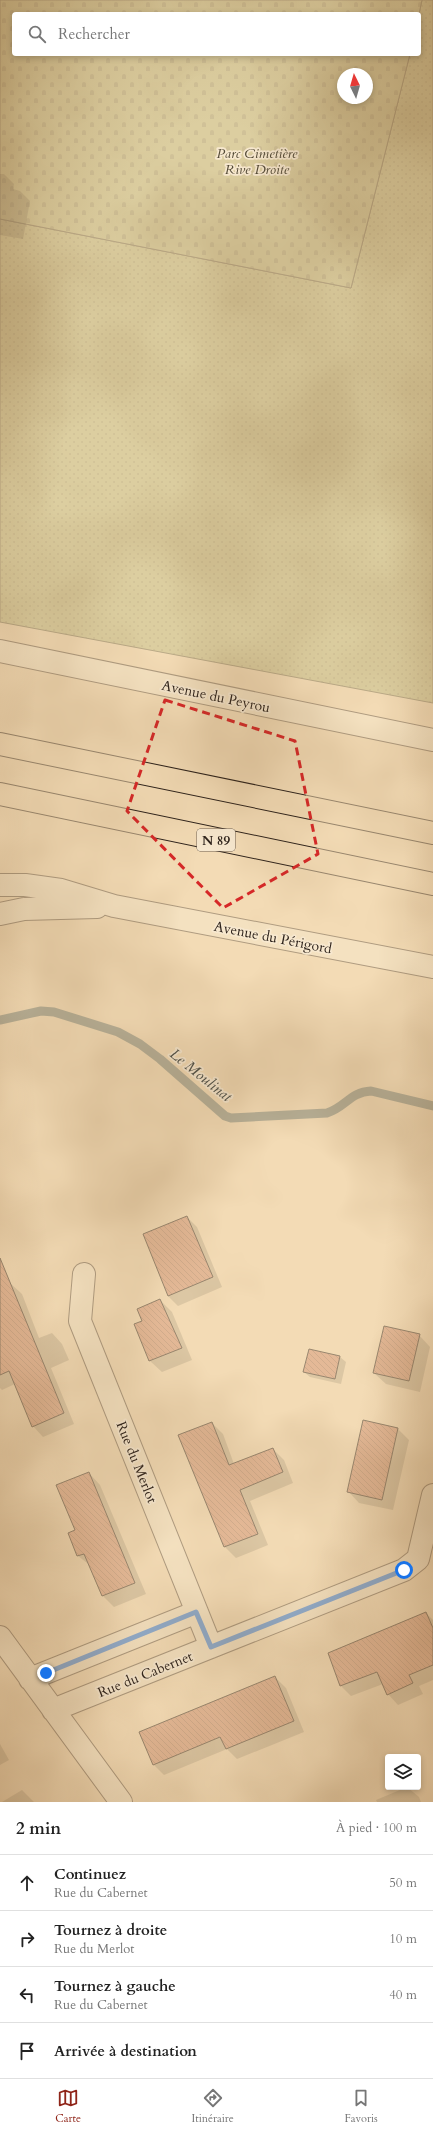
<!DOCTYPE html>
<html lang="fr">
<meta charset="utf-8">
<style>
:root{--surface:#fff;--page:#f6f6f6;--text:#222;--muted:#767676;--line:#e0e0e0;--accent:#8f2418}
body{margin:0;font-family:Cardo,serif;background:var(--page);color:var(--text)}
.controls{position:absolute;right:12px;bottom:12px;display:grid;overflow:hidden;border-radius:4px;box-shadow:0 2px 6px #0003}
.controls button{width:36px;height:36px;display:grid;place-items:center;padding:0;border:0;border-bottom:1px solid var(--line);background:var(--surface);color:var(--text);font:20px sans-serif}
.compass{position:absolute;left:337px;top:68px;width:36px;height:36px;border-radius:50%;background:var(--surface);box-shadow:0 2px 6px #0003;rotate:355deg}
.stop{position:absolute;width:12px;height:12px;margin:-9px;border:3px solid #1a73e8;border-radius:50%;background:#fff}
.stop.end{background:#1a73e8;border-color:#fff;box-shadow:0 1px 4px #0008}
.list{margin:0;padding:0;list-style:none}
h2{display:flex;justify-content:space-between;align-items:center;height:52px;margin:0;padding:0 16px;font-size:17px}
h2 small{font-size:13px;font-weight:400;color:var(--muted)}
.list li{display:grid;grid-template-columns:26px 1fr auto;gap:12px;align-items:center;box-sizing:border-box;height:56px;padding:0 16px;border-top:1px solid var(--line)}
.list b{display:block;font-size:15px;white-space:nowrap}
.list p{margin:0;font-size:13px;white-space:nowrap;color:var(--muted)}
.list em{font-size:13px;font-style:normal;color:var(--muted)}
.icon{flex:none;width:22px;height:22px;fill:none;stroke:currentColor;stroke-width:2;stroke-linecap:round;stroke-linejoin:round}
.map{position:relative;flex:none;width:433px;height:1802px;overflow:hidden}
.search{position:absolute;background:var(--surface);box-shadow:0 2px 6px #0003;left:12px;right:12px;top:12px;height:44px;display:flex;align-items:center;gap:10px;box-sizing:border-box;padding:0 14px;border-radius:4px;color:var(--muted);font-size:15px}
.sheet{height:276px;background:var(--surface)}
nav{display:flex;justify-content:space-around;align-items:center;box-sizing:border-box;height:56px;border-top:1px solid var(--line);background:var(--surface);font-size:11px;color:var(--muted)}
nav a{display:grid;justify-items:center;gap:2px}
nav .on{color:var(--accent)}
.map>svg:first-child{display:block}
.grass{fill:url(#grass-dots);stroke:#787052}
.cemetery{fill:url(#cemetery-stones);stroke:#787052;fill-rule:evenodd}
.shadow{fill:#0003}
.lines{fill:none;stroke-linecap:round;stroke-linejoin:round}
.stream{stroke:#707d76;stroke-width:9}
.building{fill:url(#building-back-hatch);stroke:#2d221b}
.minor-casing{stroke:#5e5042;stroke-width:24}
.tertiary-casing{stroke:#5e5042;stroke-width:24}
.trunk-casing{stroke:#2d221b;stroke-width:24}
.minor{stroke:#f7e8cf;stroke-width:22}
.tertiary{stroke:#f7e8cf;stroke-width:22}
.trunk{stroke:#f3dbb5;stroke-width:22}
.route{stroke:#1a73e8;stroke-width:5}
.marked{fill:none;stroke:#d62828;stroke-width:3;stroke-dasharray:8 5;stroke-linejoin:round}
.labels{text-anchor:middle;stroke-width:3.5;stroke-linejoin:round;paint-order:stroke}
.shield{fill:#f7e8cf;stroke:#6a5d51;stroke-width:1}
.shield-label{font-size:13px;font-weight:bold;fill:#2d221b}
.park-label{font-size:14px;font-style:italic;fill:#524936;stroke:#f7e8cf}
.street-label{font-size:14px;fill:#2d221b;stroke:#f7e8cf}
.water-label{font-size:15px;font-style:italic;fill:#4e5049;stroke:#f7e8cf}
</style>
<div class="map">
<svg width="433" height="1802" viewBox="0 0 433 1802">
<defs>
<pattern id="grass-dots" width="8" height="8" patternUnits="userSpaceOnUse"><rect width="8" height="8" fill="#c2be88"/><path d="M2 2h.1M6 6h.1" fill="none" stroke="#a7a375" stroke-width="1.8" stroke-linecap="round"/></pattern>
<pattern id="cemetery-stones" width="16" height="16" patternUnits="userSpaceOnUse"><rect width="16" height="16" fill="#c2be88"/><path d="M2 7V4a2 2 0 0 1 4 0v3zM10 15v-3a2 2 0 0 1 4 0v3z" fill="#a7a375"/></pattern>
<pattern id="building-back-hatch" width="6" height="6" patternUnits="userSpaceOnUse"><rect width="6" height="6" fill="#d29074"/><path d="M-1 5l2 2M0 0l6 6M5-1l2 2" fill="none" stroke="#ab755e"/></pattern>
</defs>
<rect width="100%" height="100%" fill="#f3dbb5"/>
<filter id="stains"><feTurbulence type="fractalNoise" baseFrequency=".005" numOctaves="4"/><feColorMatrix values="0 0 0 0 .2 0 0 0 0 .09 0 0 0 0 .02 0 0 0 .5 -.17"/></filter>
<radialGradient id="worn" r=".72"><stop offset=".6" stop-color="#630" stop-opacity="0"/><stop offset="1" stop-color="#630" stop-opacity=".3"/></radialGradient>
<!-- grass -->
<path class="grass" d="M 422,0 L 433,0 L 433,703 L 0,622 L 0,219 L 351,288 L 410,54 L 419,54 L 419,14 Z"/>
<!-- cemetery -->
<path class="cemetery" d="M 0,0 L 422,0 L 419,14 L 14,14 L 14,54 L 410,54 L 351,288 L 0,219 ZM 343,74 L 367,74 L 367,98 L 343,98 Z"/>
<!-- shadow -->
<path class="shadow" d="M 0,174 L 4,174 L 14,184 L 13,189 L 20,191 L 30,201 L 23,239 L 0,235 Z
M 187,1217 L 197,1227 L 222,1287 L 178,1306 L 168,1296 Z
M 11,1284 L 22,1294 L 39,1338 L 52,1333 L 62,1344 L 69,1360 L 51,1368 L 74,1424 L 43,1437 L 33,1426 L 15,1384 L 2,1390 L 0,1388 L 0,1288 Z
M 160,1300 L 172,1312 L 192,1360 L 162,1372 L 150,1361 L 136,1325 L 143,1322 Z
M 419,1335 L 430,1347 L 420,1392 L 386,1384 L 374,1373 Z
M 340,1357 L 346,1362 L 341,1384 L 310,1377 L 304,1372 Z
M 364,1421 L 398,1429 L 409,1440 L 393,1510 L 359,1503 L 348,1491 Z
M 212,1423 L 223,1434 L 234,1464 L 273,1449 L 284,1460 L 293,1483 L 250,1501 L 268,1545 L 236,1558 L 225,1547 L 179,1436 Z
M 89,1473 L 100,1485 L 146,1594 L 114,1607 L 103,1596 L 91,1566 L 78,1556 L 69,1534 L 76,1531 Z
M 426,1613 L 433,1620 L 433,1680 L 419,1686 L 423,1694 L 398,1705 L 388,1694 L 383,1684 L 351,1696 L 341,1686 L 329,1654 Z
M 275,1677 L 286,1688 L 304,1732 L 237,1759 L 227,1749 L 164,1775 L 153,1764 Z
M 0,1744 L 9,1760 L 0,1765 Z
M 407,1787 L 419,1797 L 421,1802 L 377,1802 L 376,1800 Z
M 22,1790 L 34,1802 L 2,1802 Z"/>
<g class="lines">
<!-- stream -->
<path class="stream" d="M 0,1020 L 41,1011 L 54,1012 L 118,1032 L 140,1044 L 160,1059 L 225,1116 L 231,1118 L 327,1113 C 346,1107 350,1092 371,1091 L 433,1106"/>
</g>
<!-- building -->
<path class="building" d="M 187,1216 L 213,1277 L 168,1296 L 143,1234 Z
M 0,1258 L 64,1413 L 32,1427 L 9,1371 L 0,1375 Z
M 160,1299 L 182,1348 L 149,1361 L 134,1324 L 142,1321 L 137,1309 Z
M 384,1326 L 420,1334 L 409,1381 L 373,1373 Z
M 309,1349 L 340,1356 L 335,1379 L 303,1372 Z
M 363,1420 L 398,1428 L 382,1500 L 347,1492 Z
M 212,1422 L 229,1465 L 273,1448 L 283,1472 L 240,1490 L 258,1534 L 224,1547 L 178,1435 Z
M 89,1472 L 135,1583 L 102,1596 L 84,1554 L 77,1556 L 68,1533 L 75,1530 L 56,1485 Z
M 426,1612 L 433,1628 L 433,1665 L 409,1675 L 413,1683 L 387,1695 L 377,1672 L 340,1686 L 328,1653 Z
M 275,1676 L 294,1721 L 226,1749 L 220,1737 L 153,1765 L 139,1732 Z"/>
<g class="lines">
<defs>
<path id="minor" d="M 0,651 L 433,740
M 84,1274 L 80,1321 L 211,1647
M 0,1637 L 121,1802
M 30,1679 L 197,1612
M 53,1710 L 404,1570 L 418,1559 L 433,1495"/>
<path id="tertiary" d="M 0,885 L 25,885 L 61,890 L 114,906 L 433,967
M 0,914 L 24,909 L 97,907"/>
<path id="trunk" d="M 0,744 L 433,833
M 0,794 L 433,884"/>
</defs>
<!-- minor casing -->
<use href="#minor" class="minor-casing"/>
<!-- tertiary casing -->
<use href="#tertiary" class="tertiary-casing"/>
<!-- trunk casing -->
<use href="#trunk" class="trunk-casing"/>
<!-- minor -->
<use href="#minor" class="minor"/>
<!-- tertiary -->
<use href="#tertiary" class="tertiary"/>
<!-- trunk -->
<use href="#trunk" class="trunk"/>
</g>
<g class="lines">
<!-- route -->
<path class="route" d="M 46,1673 L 196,1612 L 211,1647 L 404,1570"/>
</g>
<!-- marked area -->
<path d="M0 0H433V1802H0ZM 165,700 L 295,741 L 318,854 L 223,908 L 127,811 Z" fill="#f3dbb5" fill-opacity=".55" fill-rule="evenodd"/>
<path class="marked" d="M 165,700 L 295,741 L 318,854 L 223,908 L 127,811 Z"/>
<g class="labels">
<!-- shield labels -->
<rect class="shield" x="197" y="829" width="38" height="22" rx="3"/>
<g class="shield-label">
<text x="216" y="845">N 89</text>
</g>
<!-- park labels -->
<g class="park-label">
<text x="257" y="158">Parc Cimetière<tspan x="257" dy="16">Rive Droite</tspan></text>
</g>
<!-- street labels -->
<g class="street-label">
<text transform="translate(216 696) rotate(12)" y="5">Avenue du Peyrou</text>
<text transform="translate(273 937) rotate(11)" y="5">Avenue du Périgord</text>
<text transform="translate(137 1462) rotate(68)" y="5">Rue du Merlot</text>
<text transform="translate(145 1674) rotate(-22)" y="5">Rue du Cabernet</text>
</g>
<!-- water labels -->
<g class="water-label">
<text transform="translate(201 1075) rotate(39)" y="5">Le Moulinat</text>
</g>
</g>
<rect width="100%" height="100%" filter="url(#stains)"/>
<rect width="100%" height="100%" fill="url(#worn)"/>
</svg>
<div class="controls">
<button><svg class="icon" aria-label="layers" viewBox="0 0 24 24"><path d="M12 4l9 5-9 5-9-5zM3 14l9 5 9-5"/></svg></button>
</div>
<svg class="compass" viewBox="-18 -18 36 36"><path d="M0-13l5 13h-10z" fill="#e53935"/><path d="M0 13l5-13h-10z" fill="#767676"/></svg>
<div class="stop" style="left:404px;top:1570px"></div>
<div class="stop end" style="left:46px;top:1673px"></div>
<div class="search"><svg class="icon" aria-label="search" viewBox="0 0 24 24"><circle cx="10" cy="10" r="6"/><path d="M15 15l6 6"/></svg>Rechercher</div>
</div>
<section class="sheet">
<h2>2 min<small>À pied · 100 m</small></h2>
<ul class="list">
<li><svg class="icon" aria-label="ahead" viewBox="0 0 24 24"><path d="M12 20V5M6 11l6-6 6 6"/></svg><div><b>Continuez</b><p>Rue du Cabernet</p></div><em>50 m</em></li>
<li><svg class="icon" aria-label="right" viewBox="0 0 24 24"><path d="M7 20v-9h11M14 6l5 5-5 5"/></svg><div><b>Tournez à droite</b><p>Rue du Merlot</p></div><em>10 m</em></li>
<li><svg class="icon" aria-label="left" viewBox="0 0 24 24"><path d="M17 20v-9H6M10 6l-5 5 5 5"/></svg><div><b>Tournez à gauche</b><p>Rue du Cabernet</p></div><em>40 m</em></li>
<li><svg class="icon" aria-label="arrive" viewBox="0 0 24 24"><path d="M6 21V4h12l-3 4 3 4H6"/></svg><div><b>Arrivée à destination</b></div></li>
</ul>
</section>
<nav>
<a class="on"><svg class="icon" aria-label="map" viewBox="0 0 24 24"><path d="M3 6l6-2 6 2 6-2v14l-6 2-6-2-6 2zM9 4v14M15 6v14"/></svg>Carte</a>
<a><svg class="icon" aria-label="directions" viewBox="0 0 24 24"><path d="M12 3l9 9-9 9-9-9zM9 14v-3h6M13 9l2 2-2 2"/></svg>Itinéraire</a>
<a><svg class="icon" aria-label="saved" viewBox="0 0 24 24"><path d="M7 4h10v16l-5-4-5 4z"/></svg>Favoris</a>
</nav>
